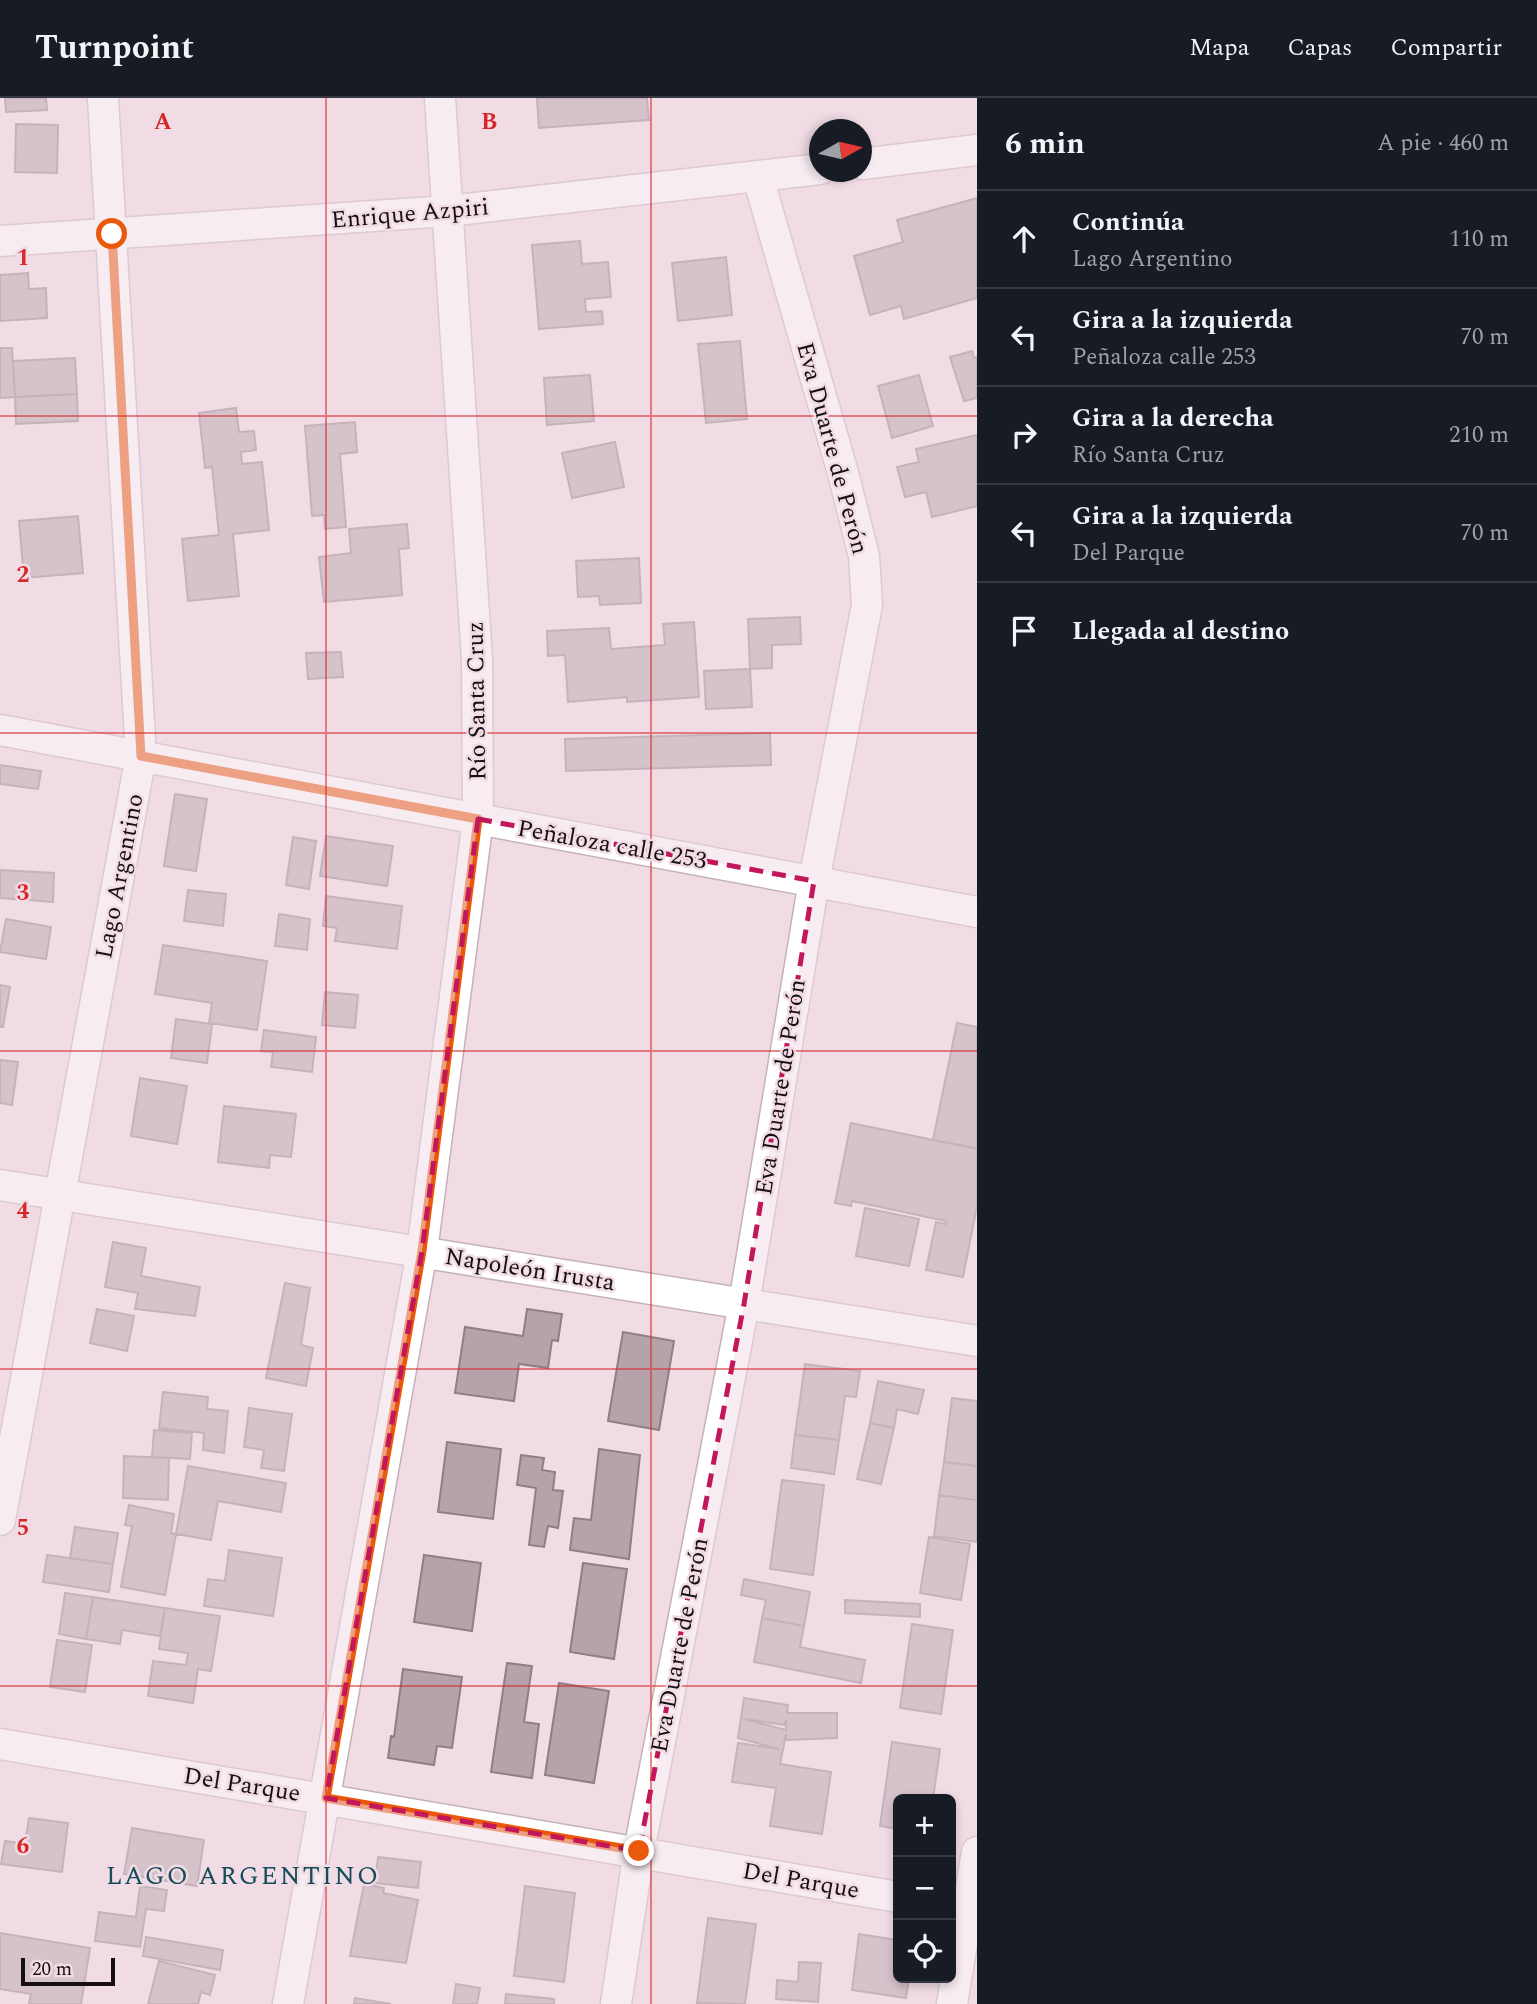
<!DOCTYPE html>
<html lang="es">
<meta charset="utf-8">
<style>
:root{--surface:#171b24;--page:#242831;--text:#f1f3f6;--muted:#9ea1a6;--line:#363941}
body{margin:0;font-family:Spectral,serif;background:var(--page);color:var(--text)}
.controls{position:absolute;right:21px;bottom:21px;display:grid;overflow:hidden;border-radius:10px;box-shadow:0 4px 10px #0003}
.controls button{width:63px;height:63px;display:grid;place-items:center;padding:0;border:0;border-bottom:2px solid var(--line);background:var(--surface);color:var(--text);font:35px sans-serif}
.compass{position:absolute;left:809px;top:21px;width:63px;height:63px;border-radius:50%;background:var(--surface);box-shadow:0 4px 10px #0003;rotate:82deg}
.scale{position:absolute;left:21px;bottom:18px;width:94px;box-sizing:border-box;padding-left:7px;border:4px solid #160f12;border-top:0;font-size:19px;line-height:24px;white-space:nowrap;color:#160f12;-webkit-text-stroke:5px #f1dce5;paint-order:stroke}
.stop{position:absolute;width:21px;height:21px;margin:-16px;border:5px solid #ea580c;border-radius:50%;background:#fff}
.stop.end{background:#ea580c;border-color:#fff;box-shadow:0 2px 7px #0008}
.list{margin:0;padding:0;list-style:none}
h2{display:flex;justify-content:space-between;align-items:center;height:91px;margin:0;padding:0 28px;font-size:30px}
h2 small{font-size:23px;font-weight:400;color:var(--muted)}
.list li{display:grid;grid-template-columns:46px 1fr auto;gap:21px;align-items:center;box-sizing:border-box;height:98px;padding:0 28px;border-top:2px solid var(--line)}
.list b{display:block;font-size:26px;white-space:nowrap}
.list p{margin:0;font-size:23px;white-space:nowrap;color:var(--muted)}
.list em{font-size:23px;font-style:normal;color:var(--muted)}
.icon{flex:none;width:38px;height:38px;fill:none;stroke:currentColor;stroke-width:2;stroke-linecap:round;stroke-linejoin:round}
.map{position:relative;flex:none;width:977px;height:1906px;overflow:hidden}
header{display:flex;align-items:center;gap:42px;box-sizing:border-box;height:98px;padding:0 35px;background:var(--surface);border-bottom:2px solid var(--line)}
header strong{font-size:33px}
nav{display:flex;gap:38px;margin-inline-start:auto;font-size:24px}
main{display:flex}
aside{flex:1;background:var(--surface)}
.map>svg:first-child{display:block}
.building{fill:#b6a2aa;stroke:#907e86;stroke-width:2;fill-rule:evenodd}
.lines{fill:none;stroke-linecap:round;stroke-linejoin:round}
.minor-casing{stroke:#c5b1ba;stroke-width:33}
.minor{stroke:#fff;stroke-width:30}
.route{stroke:#ea580c;stroke-width:9}
.marked{fill:none;stroke:#c2185b;stroke-width:5;stroke-dasharray:14 9;stroke-linejoin:round}
.grid{fill:none;stroke:#d62828;stroke-width:2;stroke-opacity:0.55}
.labels{text-anchor:middle;stroke-width:5;stroke-linejoin:round;paint-order:stroke}
.street-label{font-size:24px;fill:#160f12;stroke:#f1dce5}
.neighbourhood-label{font-size:26px;letter-spacing:2px;fill:#154d5a;stroke:#f1dce5}
.grid-label{font-size:23px;text-anchor:middle;font-weight:bold;fill:#d62828;stroke:#f1dce5;stroke-width:5;stroke-linejoin:round;paint-order:stroke}
</style>
<header>
<strong>Turnpoint</strong>
<nav><a>Mapa</a><a>Capas</a><a>Compartir</a></nav>
</header>
<main>
<div class="map">
<svg width="977" height="1906" viewBox="0 0 977 1906">
<rect width="100%" height="100%" fill="#f1dce5"/>
<!-- building -->
<path class="building" d="M 5,0 L 46,0 L 47,12 L 6,14 Z
M 537,0 L 647,0 L 649,22 L 539,30 Z
M 16,26 L 58,27 L 57,75 L 15,74 Z
M 977,100 L 977,200 L 904,221 L 901,208 L 870,217 L 854,158 L 903,144 L 897,122 Z
M 580,143 L 582,166 L 608,164 L 611,199 L 585,201 L 586,214 L 602,213 L 603,226 L 539,231 L 532,147 Z
M 726,159 L 732,217 L 678,223 L 672,165 Z
M 28,175 L 29,191 L 46,190 L 47,220 L 0,223 L 0,177 Z
M 740,243 L 747,321 L 706,325 L 698,246 Z
M 0,250 L 12,250 L 15,299 L 0,300 Z
M 972,253 L 974,260 L 977,259 L 977,300 L 964,303 L 950,259 Z
M 75,260 L 77,296 L 15,299 L 13,263 Z
M 590,277 L 594,323 L 547,327 L 544,280 Z
M 919,277 L 933,328 L 892,340 L 878,288 Z
M 77,296 L 78,323 L 16,326 L 15,299 Z
M 236,310 L 239,334 L 254,333 L 256,352 L 241,354 L 242,366 L 262,364 L 269,432 L 233,436 L 239,498 L 188,503 L 182,441 L 219,437 L 212,369 L 205,370 L 199,315 Z
M 355,324 L 357,354 L 340,356 L 346,429 L 325,431 L 324,417 L 312,418 L 305,328 Z
M 977,337 L 977,408 L 932,419 L 926,394 L 905,399 L 897,369 L 919,364 L 916,351 Z
M 615,344 L 624,389 L 572,400 L 562,355 Z
M 78,418 L 83,475 L 24,480 L 19,423 Z
M 407,426 L 409,450 L 399,451 L 402,497 L 324,504 L 319,459 L 351,455 L 349,431 Z
M 639,460 L 641,505 L 600,507 L 599,498 L 578,499 L 576,463 Z
M 800,519 L 801,546 L 772,547 L 772,570 L 750,571 L 748,521 Z
M 694,524 L 699,599 L 627,604 L 627,599 L 568,604 L 565,557 L 548,558 L 547,533 L 609,530 L 611,551 L 665,547 L 663,526 Z
M 341,554 L 343,579 L 308,581 L 306,555 Z
M 750,571 L 752,609 L 706,611 L 704,573 Z
M 770,635 L 771,667 L 566,673 L 565,641 Z
M 0,667 L 41,673 L 38,691 L 0,686 Z
M 175,696 L 207,701 L 196,773 L 164,768 Z
M 326,738 L 393,748 L 387,788 L 320,778 Z
M 293,739 L 316,743 L 309,791 L 286,787 Z
M 0,772 L 54,775 L 53,804 L 0,800 Z
M 188,792 L 226,796 L 223,828 L 184,823 Z
M 326,798 L 402,808 L 397,851 L 335,843 L 337,830 L 323,828 Z
M 279,816 L 310,821 L 307,852 L 275,848 Z
M 6,821 L 51,829 L 46,861 L 0,854 Z
M 163,847 L 267,863 L 257,932 L 209,925 L 212,905 L 155,896 Z
M 0,887 L 10,889 L 3,929 L 0,929 Z
M 325,894 L 358,897 L 355,930 L 322,927 Z
M 176,921 L 212,926 L 207,965 L 171,960 Z
M 957,925 L 977,929 L 977,1050 L 933,1042 Z
M 264,932 L 316,939 L 312,974 L 271,969 L 273,954 L 261,953 Z
M 0,962 L 18,964 L 12,1007 L 0,1005 Z
M 140,980 L 187,988 L 177,1046 L 131,1038 Z
M 224,1008 L 296,1016 L 291,1059 L 270,1057 L 269,1070 L 218,1064 Z
M 851,1025 L 977,1051 L 977,1108 L 963,1179 L 926,1172 L 936,1124 L 946,1126 L 946,1123 L 852,1103 L 851,1108 L 835,1105 Z
M 865,1110 L 919,1121 L 909,1168 L 856,1158 Z
M 113,1144 L 146,1150 L 141,1178 L 200,1189 L 195,1218 L 135,1211 L 138,1195 L 105,1189 Z
M 285,1185 L 310,1190 L 301,1247 L 313,1250 L 306,1288 L 266,1280 Z
M 97,1211 L 134,1218 L 127,1253 L 90,1245 Z
M 527,1211 L 562,1216 L 558,1243 L 552,1242 L 548,1270 L 519,1266 L 514,1303 L 455,1295 L 465,1229 L 523,1238 Z
M 623,1234 L 674,1243 L 659,1332 L 608,1323 Z
M 805,1266 L 860,1273 L 856,1299 L 845,1298 L 839,1342 L 795,1337 Z
M 878,1283 L 924,1292 L 918,1316 L 897,1311 L 894,1330 L 870,1325 Z
M 163,1294 L 208,1299 L 207,1311 L 228,1313 L 224,1355 L 203,1352 L 204,1335 L 159,1330 Z
M 952,1300 L 977,1303 L 977,1368 L 944,1364 Z
M 249,1310 L 292,1316 L 284,1373 L 261,1370 L 264,1352 L 244,1349 Z
M 870,1325 L 894,1330 L 881,1386 L 857,1381 Z
M 154,1332 L 192,1335 L 190,1361 L 152,1359 Z
M 795,1337 L 839,1342 L 834,1376 L 791,1370 Z
M 447,1344 L 501,1351 L 493,1421 L 438,1414 Z
M 599,1351 L 640,1357 L 629,1461 L 570,1452 L 574,1420 L 591,1422 Z
M 521,1357 L 544,1360 L 542,1372 L 555,1374 L 553,1392 L 563,1393 L 558,1430 L 548,1428 L 544,1449 L 529,1447 L 536,1390 L 517,1387 Z
M 124,1358 L 169,1360 L 168,1402 L 123,1400 Z
M 944,1364 L 977,1368 L 977,1402 L 939,1397 Z
M 188,1368 L 286,1385 L 281,1414 L 218,1403 L 211,1442 L 176,1436 Z
M 782,1382 L 824,1387 L 813,1477 L 770,1471 Z
M 939,1397 L 977,1402 L 977,1444 L 934,1438 Z
M 129,1407 L 174,1416 L 171,1435 L 176,1436 L 165,1497 L 121,1489 L 132,1428 L 125,1427 Z
M 75,1429 L 118,1435 L 113,1466 L 70,1460 Z
M 929,1439 L 970,1446 L 961,1502 L 920,1495 Z
M 229,1452 L 282,1460 L 273,1518 L 204,1508 L 208,1481 L 225,1483 Z
M 47,1457 L 113,1466 L 109,1494 L 43,1484 Z
M 424,1457 L 481,1465 L 472,1533 L 414,1524 Z
M 583,1465 L 627,1471 L 614,1561 L 570,1554 Z
M 744,1481 L 810,1494 L 804,1528 L 762,1520 L 766,1502 L 741,1497 Z
M 65,1495 L 93,1499 L 86,1541 L 59,1536 Z
M 93,1499 L 165,1510 L 160,1538 L 122,1532 L 120,1546 L 86,1541 Z
M 845,1502 L 920,1506 L 920,1519 L 845,1515 Z
M 165,1510 L 220,1518 L 211,1573 L 198,1571 L 193,1605 L 148,1598 L 153,1563 L 186,1567 L 188,1555 L 159,1551 Z
M 762,1520 L 804,1528 L 800,1549 L 865,1562 L 861,1585 L 754,1564 Z
M 912,1526 L 953,1532 L 941,1616 L 900,1610 Z
M 57,1542 L 92,1547 L 85,1594 L 50,1589 Z
M 507,1565 L 532,1568 L 524,1624 L 539,1626 L 532,1680 L 491,1674 Z
M 403,1571 L 462,1579 L 452,1650 L 437,1648 L 434,1667 L 388,1660 L 391,1638 L 394,1639 Z
M 559,1585 L 609,1593 L 594,1685 L 545,1677 Z
M 744,1600 L 788,1607 L 787,1615 L 837,1615 L 837,1640 L 786,1642 L 786,1636 L 780,1666 L 831,1674 L 822,1736 L 770,1728 L 776,1690 L 732,1684 L 738,1645 L 779,1651 L 738,1640 ZM 745,1621 L 785,1627 L 786,1622 L 786,1632 Z
M 892,1644 L 940,1651 L 933,1701 L 898,1701 L 898,1731 L 880,1728 Z
M 29,1720 L 68,1725 L 62,1774 L 1,1766 L 5,1743 L 25,1746 Z
M 132,1730 L 204,1742 L 197,1788 L 124,1776 Z
M 378,1759 L 421,1764 L 418,1790 L 375,1785 Z
M 364,1786 L 384,1790 L 383,1795 L 418,1802 L 406,1865 L 350,1858 Z
M 140,1788 L 167,1792 L 164,1813 L 146,1811 L 140,1849 L 95,1843 L 99,1814 L 136,1819 Z
M 525,1788 L 575,1795 L 564,1884 L 514,1878 Z
M 708,1820 L 756,1826 L 745,1906 L 697,1905 Z
M 0,1835 L 90,1850 L 81,1906 L 29,1906 L 31,1896 L 0,1891 Z
M 859,1836 L 898,1842 L 898,1880 L 909,1880 L 906,1900 L 852,1892 Z
M 146,1839 L 223,1852 L 220,1872 L 143,1858 Z
M 159,1863 L 215,1877 L 210,1897 L 201,1894 L 198,1906 L 148,1906 Z
M 799,1864 L 821,1865 L 818,1904 L 776,1901 L 777,1882 L 798,1884 Z
M 456,1886 L 480,1890 L 477,1906 L 453,1906 Z
M 506,1896 L 554,1901 L 554,1906 L 505,1906 Z
M 355,1900 L 391,1906 L 354,1906 Z"/>
<g class="lines">
<defs>
<path id="minor" d="M 862,66 L 977,52
M 0,143 L 448,113 L 820,71
M 0,632 L 977,814
M 0,1087 L 977,1243
M 0,1422 L 141,658 L 103,0
M 0,1646 L 898,1799
M 288,1906 L 422,1153 L 478,721 L 477,561 L 440,0
M 616,1906 L 639,1753 L 744,1206 L 814,783 L 867,507 L 864,458 L 843,375 L 758,79
M 952,1906 L 977,1754"/>
</defs>
<!-- minor casing -->
<use href="#minor" class="minor-casing"/>
<!-- minor -->
<use href="#minor" class="minor"/>
</g>
<g class="lines">
<!-- route -->
<path class="route" d="M 112,136 L 141,658 L 478,721 L 422,1153 L 326,1700 L 639,1753"/>
</g>
<!-- marked area -->
<path d="M0 0H977V1906H0ZM 478,721 L 814,783 L 744,1206 L 639,1753 L 326,1700 L 422,1153 Z" fill="#f1dce5" fill-opacity=".55" fill-rule="evenodd"/>
<path class="marked" d="M 478,721 L 814,783 L 744,1206 L 639,1753 L 326,1700 L 422,1153 Z"/>
<!-- grid -->
<path class="grid" d="M 326,0 L 326,1906M 651,0 L 651,1906M 0,318 L 977,318M 0,635 L 977,635M 0,953 L 977,953M 0,1271 L 977,1271M 0,1588 L 977,1588"/>
<g class="labels">
<!-- street labels -->
<g class="street-label">
<text transform="translate(410 115) rotate(-5)" y="8">Enrique Azpiri</text>
<text transform="translate(833 350) rotate(75)" y="8">Eva Duarte de Perón</text>
<text transform="translate(476 603) rotate(-91)" y="8">Río Santa Cruz</text>
<text transform="translate(612 746) rotate(10)" y="8">Peñaloza calle 253</text>
<text transform="translate(119 778) rotate(-79)" y="8">Lago Argentino</text>
<text transform="translate(780 989) rotate(-81)" y="8">Eva Duarte de Perón</text>
<text transform="translate(530 1171) rotate(9)" y="8">Napoleón Irusta</text>
<text transform="translate(679 1547) rotate(-79)" y="8">Eva Duarte de Perón</text>
<text transform="translate(242 1686) rotate(9)" y="8">Del Parque</text>
<text transform="translate(801 1782) rotate(10)" y="8">Del Parque</text>
</g>
<!-- neighbourhood labels -->
<g class="neighbourhood-label">
<text x="243" y="1786">LAGO ARGENTINO</text>
</g>
</g>
<g class="grid-label">
<text x="163" y="31">A</text>
<text x="489" y="31">B</text>
<text x="23" y="167">1</text>
<text x="23" y="484">2</text>
<text x="23" y="802">3</text>
<text x="23" y="1120">4</text>
<text x="23" y="1437">5</text>
<text x="23" y="1755">6</text>
</g>
</svg>
<div class="controls">
<button>+</button>
<button>−</button>
<button><svg class="icon" aria-label="locate" viewBox="0 0 24 24"><circle cx="12" cy="12" r="6"/><path d="M12 2v4M12 18v4M2 12h4M18 12h4"/></svg></button>
</div>
<svg class="compass" viewBox="-18 -18 36 36"><path d="M0-13l5 13h-10z" fill="#e53935"/><path d="M0 13l5-13h-10z" fill="#9ea1a6"/></svg>
<div class="scale">20 m</div>
<div class="stop" style="left:112px;top:136px"></div>
<div class="stop end" style="left:639px;top:1753px"></div>
</div>
<aside>
<h2>6 min<small>A pie · 460 m</small></h2>
<ul class="list">
<li><svg class="icon" aria-label="ahead" viewBox="0 0 24 24"><path d="M12 20V5M6 11l6-6 6 6"/></svg><div><b>Continúa</b><p>Lago Argentino</p></div><em>110 m</em></li>
<li><svg class="icon" aria-label="left" viewBox="0 0 24 24"><path d="M17 20v-9H6M10 6l-5 5 5 5"/></svg><div><b>Gira a la izquierda</b><p>Peñaloza calle 253</p></div><em>70 m</em></li>
<li><svg class="icon" aria-label="right" viewBox="0 0 24 24"><path d="M7 20v-9h11M14 6l5 5-5 5"/></svg><div><b>Gira a la derecha</b><p>Río Santa Cruz</p></div><em>210 m</em></li>
<li><svg class="icon" aria-label="left" viewBox="0 0 24 24"><path d="M17 20v-9H6M10 6l-5 5 5 5"/></svg><div><b>Gira a la izquierda</b><p>Del Parque</p></div><em>70 m</em></li>
<li><svg class="icon" aria-label="arrive" viewBox="0 0 24 24"><path d="M6 21V4h12l-3 4 3 4H6"/></svg><div><b>Llegada al destino</b></div></li>
</ul>
</aside>
</main>
